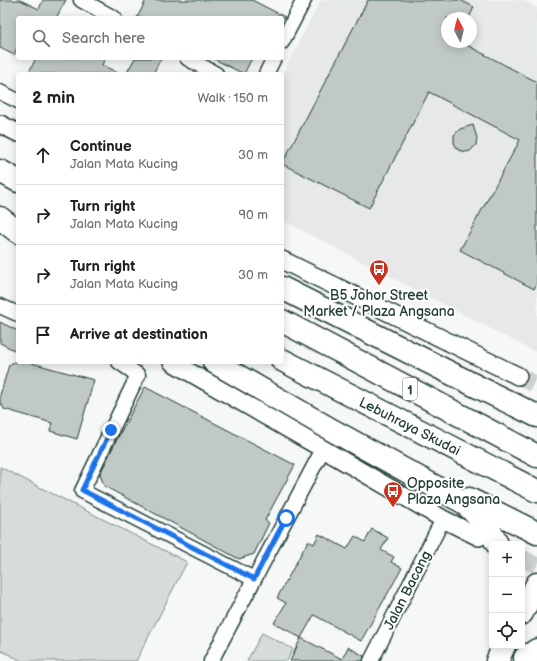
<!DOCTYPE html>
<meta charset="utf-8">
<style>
:root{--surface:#fff;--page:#f6f6f6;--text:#202124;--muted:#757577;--line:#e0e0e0}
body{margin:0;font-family:"Balsamiq Sans",sans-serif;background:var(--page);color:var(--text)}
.controls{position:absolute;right:12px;bottom:12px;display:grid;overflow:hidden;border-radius:4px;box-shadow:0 2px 10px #0003}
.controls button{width:36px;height:36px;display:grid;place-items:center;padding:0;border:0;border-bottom:1px solid var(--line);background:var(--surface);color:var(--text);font:20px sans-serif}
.compass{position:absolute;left:441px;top:12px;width:36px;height:36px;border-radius:50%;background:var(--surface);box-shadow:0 2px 10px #0003;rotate:353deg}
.stop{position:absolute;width:12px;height:12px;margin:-9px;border:3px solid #1a73e8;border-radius:50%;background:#fff}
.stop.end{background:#1a73e8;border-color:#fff;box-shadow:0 1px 4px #0008}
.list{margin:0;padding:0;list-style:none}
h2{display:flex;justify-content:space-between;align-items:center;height:52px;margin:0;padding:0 16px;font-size:17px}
h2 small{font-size:13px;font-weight:400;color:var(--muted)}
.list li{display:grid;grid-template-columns:26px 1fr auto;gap:12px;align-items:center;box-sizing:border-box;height:60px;padding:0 16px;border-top:1px solid var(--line)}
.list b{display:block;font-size:15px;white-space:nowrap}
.list p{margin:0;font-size:13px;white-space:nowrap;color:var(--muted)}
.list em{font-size:13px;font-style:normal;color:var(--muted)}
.icon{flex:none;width:22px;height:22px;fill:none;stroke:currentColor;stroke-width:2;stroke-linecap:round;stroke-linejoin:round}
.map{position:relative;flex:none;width:537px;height:661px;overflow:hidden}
.search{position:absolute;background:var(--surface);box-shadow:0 2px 10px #0003;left:16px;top:16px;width:268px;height:44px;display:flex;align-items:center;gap:10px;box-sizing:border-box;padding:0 14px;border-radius:4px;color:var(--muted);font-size:15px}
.panel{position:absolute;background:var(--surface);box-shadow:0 2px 10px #0003;left:16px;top:72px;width:268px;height:292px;border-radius:4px}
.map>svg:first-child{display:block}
.built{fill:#e6e9e8;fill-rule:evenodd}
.green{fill:#d6dcdb;stroke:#7a8c88}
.building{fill:#c0c9c6;stroke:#1f3d34}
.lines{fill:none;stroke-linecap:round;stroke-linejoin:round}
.tertiary-tunnel{stroke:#cbd2d0;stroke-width:17;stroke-dasharray:17 8;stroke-linecap:butt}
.minor-casing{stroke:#1f3d34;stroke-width:17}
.tertiary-casing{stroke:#1f3d34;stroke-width:20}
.primary-casing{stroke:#1f3d34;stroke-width:25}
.trunk-casing{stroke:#1f3d34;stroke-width:25}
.minor{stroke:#fff;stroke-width:14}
.tertiary{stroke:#fff;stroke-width:17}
.primary{stroke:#fff;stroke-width:22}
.trunk{stroke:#fff;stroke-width:22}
.route{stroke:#1a73e8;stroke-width:5}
.labels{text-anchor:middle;stroke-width:4;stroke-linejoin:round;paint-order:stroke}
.shield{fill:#fff;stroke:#627771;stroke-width:1}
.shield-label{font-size:13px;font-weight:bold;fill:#1f3d34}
.poi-label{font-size:14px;fill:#1f3d34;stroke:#fff}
.street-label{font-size:14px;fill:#1f3d34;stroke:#fff}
</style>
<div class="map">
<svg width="537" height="661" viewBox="0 0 537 661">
<rect width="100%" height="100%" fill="#f6f7f7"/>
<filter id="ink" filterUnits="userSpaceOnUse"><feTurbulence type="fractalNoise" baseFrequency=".025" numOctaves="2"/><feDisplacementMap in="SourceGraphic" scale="8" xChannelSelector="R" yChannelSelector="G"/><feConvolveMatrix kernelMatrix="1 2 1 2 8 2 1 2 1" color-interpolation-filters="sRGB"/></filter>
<g filter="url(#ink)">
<!-- built -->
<path class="built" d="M 321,0 L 523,0 L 537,8 L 537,353 L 282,220 L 282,75 ZM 447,18 L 471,18 L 471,42 L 447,42 Z"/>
<!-- green -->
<path class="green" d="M 0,467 L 187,562 L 136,661 L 22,661 L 0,650 Z
M 262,633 L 293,649 L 287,661 L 247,661 Z"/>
<!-- building -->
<path class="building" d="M 0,0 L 20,0 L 39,9 L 43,0 L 66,0 L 56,18 L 18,18 L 18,46 L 14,55 L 0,48 Z
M 146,0 L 252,0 L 285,17 L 285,18 L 137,18 Z
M 368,0 L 460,0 L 474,7 L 469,18 L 447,18 L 447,42 L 461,42 L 537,82 L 537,283 L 534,289 L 460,250 L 520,140 L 429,92 L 369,208 L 282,164 Z
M 36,58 L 105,58 L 102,65 L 120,74 L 28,74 Z
M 135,58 L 161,58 L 153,74 L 126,74 Z
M 212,58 L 252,58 L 244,74 Z
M 473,125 L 477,138 L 476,145 L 470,151 L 466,152 L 458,150 L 454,143 L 454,135 L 460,129 Z
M 0,322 L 18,331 L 18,352 L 0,343 Z
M 14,362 L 28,362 L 94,380 L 77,439 L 50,431 L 52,423 L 4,409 L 0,401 L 0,395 L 9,365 Z
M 145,387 L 295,465 L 265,520 L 269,523 L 254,554 L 239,559 L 104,486 L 100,474 L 116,441 Z
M 372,529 L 388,538 L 381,550 L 394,557 L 391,562 L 402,568 L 361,641 L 314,615 L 301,638 L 274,623 L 286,603 L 277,598 L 308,541 L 314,544 L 319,534 L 347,549 L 355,536 L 365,542 Z
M 301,638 L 342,659 L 348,647 L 364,656 L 363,661 L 290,661 Z"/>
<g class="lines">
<!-- tertiary-tunnel -->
<path class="tertiary-tunnel" d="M 518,376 L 537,385
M 522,558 L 537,566"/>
<defs>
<path id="minor" d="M 81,0 L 114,18
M 282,42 L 304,0
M 187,58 L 216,74
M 266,74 L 274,58
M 0,92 L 18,101
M 0,306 L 18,314
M 119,362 L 138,375 L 82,491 L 254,579
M 211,661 L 323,449
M 371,661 L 443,519"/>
<path id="tertiary" d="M 0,124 L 18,133
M 282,260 L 518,376
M 172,362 L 323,449 L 443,519 L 479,537"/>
<path id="primary" d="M 522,613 L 537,584
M 497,661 L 504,646"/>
<path id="trunk" d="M 0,171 L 18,181
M 0,218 L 18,232
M 282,288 L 474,385 L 537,416
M 282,321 L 537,456
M 282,360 L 537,491
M 214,362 L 330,429 L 463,502 L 479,517 L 489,529 L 497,544
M 469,499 L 537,533
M 525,658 L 537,650"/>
</defs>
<!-- minor casing -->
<use href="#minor" class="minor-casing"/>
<!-- tertiary casing -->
<use href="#tertiary" class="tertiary-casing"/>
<!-- primary casing -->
<use href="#primary" class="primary-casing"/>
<!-- trunk casing -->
<use href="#trunk" class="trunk-casing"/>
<!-- minor -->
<use href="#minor" class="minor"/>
<!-- tertiary -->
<use href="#tertiary" class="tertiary"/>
<!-- primary -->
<use href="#primary" class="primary"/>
<!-- trunk -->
<use href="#trunk" class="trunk"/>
</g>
</g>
<g class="lines" filter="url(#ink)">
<!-- route -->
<path class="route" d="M 111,430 L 82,490 L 254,579 L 286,518"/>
</g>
<!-- icons -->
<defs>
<symbol id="bus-pin" viewBox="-11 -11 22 30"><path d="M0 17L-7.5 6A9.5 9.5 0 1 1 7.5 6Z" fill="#c8321e" stroke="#fff"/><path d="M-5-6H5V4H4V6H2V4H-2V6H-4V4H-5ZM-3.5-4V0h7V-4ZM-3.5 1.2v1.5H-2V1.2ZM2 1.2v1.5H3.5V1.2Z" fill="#fff"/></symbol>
</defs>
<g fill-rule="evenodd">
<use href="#bus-pin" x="368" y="258" width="22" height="30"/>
<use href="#bus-pin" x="382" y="480" width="22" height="30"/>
</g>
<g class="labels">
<!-- shield labels -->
<rect class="shield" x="403" y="378" width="14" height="22" rx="3"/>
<g class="shield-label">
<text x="410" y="394">1</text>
</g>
<!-- poi labels -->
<g class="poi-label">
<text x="379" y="300">B5 Johor Street<tspan x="379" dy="16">Market / Plaza Angsana</tspan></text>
<text x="407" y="488" text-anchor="start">Opposite<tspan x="407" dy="16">Plaza Angsana</tspan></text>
</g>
<!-- street labels -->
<g class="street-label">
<text transform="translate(410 426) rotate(27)" y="5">Lebuhraya Skudai</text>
<text transform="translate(407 590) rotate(-63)" y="5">Jalan Bacang</text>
</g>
</g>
</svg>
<div class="controls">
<button>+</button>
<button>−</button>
<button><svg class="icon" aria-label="locate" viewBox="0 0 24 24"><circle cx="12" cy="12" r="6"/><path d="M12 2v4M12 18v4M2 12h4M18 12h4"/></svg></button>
</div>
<svg class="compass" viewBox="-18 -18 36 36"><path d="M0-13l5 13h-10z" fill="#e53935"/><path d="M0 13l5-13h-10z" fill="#757577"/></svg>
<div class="stop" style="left:286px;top:518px"></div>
<div class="stop end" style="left:111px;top:430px"></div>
<div class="search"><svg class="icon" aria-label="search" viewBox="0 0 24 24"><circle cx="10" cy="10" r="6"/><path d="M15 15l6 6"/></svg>Search here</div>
<section class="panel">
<h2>2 min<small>Walk · 150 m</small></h2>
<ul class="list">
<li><svg class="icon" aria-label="ahead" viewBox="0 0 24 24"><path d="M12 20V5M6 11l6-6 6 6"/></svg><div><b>Continue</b><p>Jalan Mata Kucing</p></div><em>30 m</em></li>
<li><svg class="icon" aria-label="right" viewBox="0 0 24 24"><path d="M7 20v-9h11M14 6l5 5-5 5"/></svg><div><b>Turn right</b><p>Jalan Mata Kucing</p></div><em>90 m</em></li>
<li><svg class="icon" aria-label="right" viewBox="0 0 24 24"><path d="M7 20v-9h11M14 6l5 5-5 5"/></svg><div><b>Turn right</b><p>Jalan Mata Kucing</p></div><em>30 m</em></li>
<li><svg class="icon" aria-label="arrive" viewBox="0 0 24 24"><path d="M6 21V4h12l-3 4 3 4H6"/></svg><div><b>Arrive at destination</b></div></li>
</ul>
</section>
</div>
